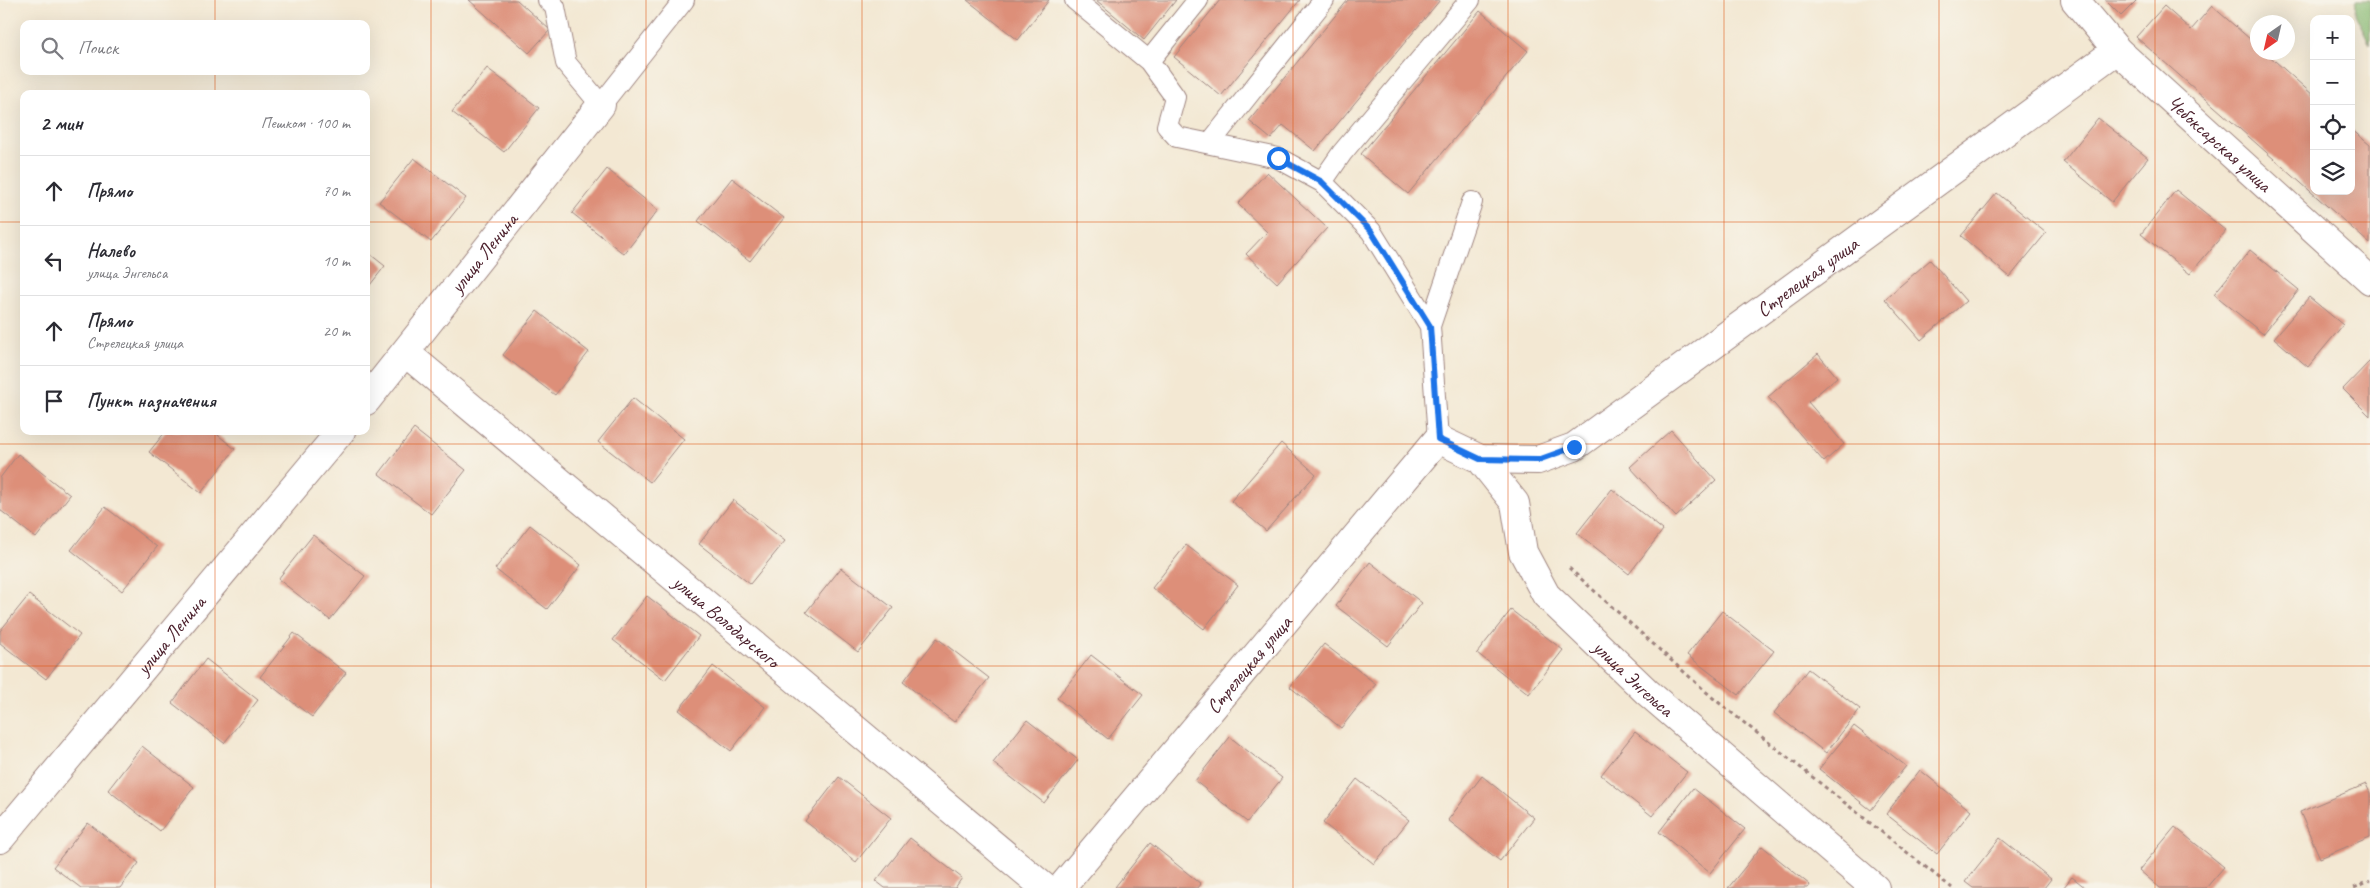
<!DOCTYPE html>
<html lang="ru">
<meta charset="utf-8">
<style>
:root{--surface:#fff;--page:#f7f7f7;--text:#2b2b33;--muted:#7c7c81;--line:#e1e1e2}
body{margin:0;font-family:Caveat,sans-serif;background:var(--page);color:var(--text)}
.controls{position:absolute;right:15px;top:15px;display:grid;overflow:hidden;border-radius:10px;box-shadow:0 5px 20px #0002}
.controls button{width:45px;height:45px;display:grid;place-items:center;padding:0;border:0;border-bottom:1px solid var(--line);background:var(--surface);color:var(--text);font:25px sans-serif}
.compass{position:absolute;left:2250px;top:15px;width:45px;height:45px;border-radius:50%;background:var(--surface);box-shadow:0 5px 20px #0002;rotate:214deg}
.stop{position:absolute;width:15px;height:15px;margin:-11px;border:4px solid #1a73e8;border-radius:50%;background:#fff}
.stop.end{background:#1a73e8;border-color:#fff;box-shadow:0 1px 5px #0008}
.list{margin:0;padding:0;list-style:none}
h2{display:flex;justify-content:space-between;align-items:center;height:65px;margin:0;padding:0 20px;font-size:21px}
h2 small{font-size:16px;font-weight:400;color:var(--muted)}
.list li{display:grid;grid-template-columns:32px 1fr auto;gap:15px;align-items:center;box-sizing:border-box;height:70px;padding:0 20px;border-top:1px solid var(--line)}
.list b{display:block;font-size:19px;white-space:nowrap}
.list p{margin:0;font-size:16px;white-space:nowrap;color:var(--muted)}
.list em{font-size:16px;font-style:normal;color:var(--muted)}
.icon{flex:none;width:28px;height:28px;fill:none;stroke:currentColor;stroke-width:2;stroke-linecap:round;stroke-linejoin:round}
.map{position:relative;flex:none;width:2370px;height:888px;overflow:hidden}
.search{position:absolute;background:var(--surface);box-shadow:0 5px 20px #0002;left:20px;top:20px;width:350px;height:55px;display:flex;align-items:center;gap:12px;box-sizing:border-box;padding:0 18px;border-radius:10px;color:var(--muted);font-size:19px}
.panel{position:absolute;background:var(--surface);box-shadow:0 5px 20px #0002;left:20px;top:90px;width:350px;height:345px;border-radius:10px}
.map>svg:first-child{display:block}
.forest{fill:#8abb74;stroke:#6a6d50}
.building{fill:#dd8f79}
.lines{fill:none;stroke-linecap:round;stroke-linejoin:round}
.lane-casing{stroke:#9e847f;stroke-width:22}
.street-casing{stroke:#9e847f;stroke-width:30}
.path{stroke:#9e847f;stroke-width:3;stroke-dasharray:4 4;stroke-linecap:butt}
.lane{stroke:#fff;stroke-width:20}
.street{stroke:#fff;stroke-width:28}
.route{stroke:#1a73e8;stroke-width:6}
.grid{fill:none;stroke:#e0560e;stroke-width:1;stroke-opacity:0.55}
.labels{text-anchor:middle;stroke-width:4;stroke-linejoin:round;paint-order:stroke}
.street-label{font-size:20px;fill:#4a1f2b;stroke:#f7f3e8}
</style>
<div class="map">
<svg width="2370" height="888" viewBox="0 0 2370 888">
<rect width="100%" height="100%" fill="#f7f3e8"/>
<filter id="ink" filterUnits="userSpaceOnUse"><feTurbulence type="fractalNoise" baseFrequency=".02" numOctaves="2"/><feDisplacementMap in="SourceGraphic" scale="10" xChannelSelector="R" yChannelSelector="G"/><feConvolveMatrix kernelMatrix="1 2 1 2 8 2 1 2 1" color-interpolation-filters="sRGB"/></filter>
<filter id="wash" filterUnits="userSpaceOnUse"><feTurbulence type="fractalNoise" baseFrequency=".0096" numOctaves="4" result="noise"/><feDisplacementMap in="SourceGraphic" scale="20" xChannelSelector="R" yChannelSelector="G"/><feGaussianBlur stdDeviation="1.12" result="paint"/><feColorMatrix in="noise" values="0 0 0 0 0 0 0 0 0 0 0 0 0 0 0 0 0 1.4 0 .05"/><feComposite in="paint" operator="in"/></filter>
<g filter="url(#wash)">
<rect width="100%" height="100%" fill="#f3e8d3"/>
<!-- forest -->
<path class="forest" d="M 2356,0 L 2370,0 L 2370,44 L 2355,14 Z"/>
<g id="blocks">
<!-- building -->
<path class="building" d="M 469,0 L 517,0 L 550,30 L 529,53 Z
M 967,0 L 1049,0 L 1018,40 Z
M 1096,0 L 1176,0 L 1144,40 Z
M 1220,0 L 1300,0 L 1221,96 L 1174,57 Z
M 1348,0 L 1440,0 L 1315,151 L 1283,125 L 1271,139 L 1249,121 Z
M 2105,0 L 2137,0 L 2121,16 Z
M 2164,6 L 2191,30 L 2212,6 L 2258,46 L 2258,52 L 2265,52 L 2314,96 L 2314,191 L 2351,191 L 2351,129 L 2370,145 L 2370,244 L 2136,37 Z
M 1480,11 L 1528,51 L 1408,194 L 1361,154 Z
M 487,68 L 539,108 L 504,152 L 452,112 Z
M 2098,118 L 2148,158 L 2112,202 L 2063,162 Z
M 414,158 L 466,198 L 431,242 L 379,202 Z
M 607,169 L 658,210 L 624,254 L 572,213 Z
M 1267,172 L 1327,228 L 1277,283 L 1246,254 L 1267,232 L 1238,204 Z
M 732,178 L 784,218 L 750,261 L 698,221 Z
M 2176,190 L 2226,231 L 2190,274 L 2141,234 Z
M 1997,193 L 2046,233 L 2010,277 L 1961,236 Z
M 2250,250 L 2299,290 L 2263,334 L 2214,294 Z
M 366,251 L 385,266 L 366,290 Z
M 1930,260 L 1966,301 L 1921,340 L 1885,299 Z
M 2309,297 L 2343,325 L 2308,367 L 2274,338 Z
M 537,311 L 589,352 L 555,395 L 503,355 Z
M 1818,354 L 1837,377 L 1808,402 L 1844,444 L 1824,462 L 1768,397 Z
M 2370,361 L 2370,416 L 2343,389 Z
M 633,398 L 684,439 L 650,482 L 598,442 Z
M 414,429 L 466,470 L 431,514 L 379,474 Z
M 1671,430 L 1716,480 L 1676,517 L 1630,467 Z
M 166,431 L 213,431 L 235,449 L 201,493 L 149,452 Z
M 1281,443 L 1316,474 L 1266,531 L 1231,501 Z
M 18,454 L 70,495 L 36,538 L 0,510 L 0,478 Z
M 1612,489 L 1663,530 L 1629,574 L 1577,533 Z
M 733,500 L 785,541 L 750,584 L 699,544 Z
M 105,507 L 157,547 L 122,591 L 71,550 Z
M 530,525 L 581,565 L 547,609 L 495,569 Z
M 313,535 L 365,576 L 330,620 L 278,579 Z
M 1186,545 L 1238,585 L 1204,629 L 1152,588 Z
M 1370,562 L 1422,603 L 1388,646 L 1336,606 Z
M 841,568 L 893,608 L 858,652 L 806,612 Z
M 29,595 L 80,635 L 46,679 L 0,643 L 0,631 Z
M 647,596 L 699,636 L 665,680 L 613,640 Z
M 1511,610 L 1563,650 L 1529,694 L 1477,653 Z
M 1722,611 L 1774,651 L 1739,695 L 1687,655 Z
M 294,633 L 346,673 L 312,717 L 260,677 Z
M 937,638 L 989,678 L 954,722 L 903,682 Z
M 1324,644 L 1376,684 L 1341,728 L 1290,687 Z
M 1091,655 L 1143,695 L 1108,739 L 1057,698 Z
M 206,659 L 258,700 L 224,743 L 172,703 Z
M 713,666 L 765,707 L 731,751 L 679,710 Z
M 1808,669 L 1860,709 L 1826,753 L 1774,713 Z
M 1027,720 L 1078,760 L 1044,803 L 993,763 Z
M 1854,726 L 1906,766 L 1871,810 L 1819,769 Z
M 1635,732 L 1687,772 L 1652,816 L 1601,775 Z
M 1230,737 L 1282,778 L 1247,822 L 1195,781 Z
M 142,746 L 194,787 L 160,831 L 108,790 Z
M 1920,770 L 1971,811 L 1937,854 L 1886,814 Z
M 1482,776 L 1534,818 L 1500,861 L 1448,820 Z
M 839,777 L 891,818 L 856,862 L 805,821 Z
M 1357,779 L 1409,820 L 1374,864 L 1323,823 Z
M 2366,784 L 2370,793 L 2370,837 L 2320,858 L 2300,812 Z
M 1693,788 L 1745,829 L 1710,873 L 1659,832 Z
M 88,823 L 139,863 L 120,888 L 81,888 L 53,867 Z
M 2175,827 L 2224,867 L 2206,888 L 2160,888 L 2139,870 Z
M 910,838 L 962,878 L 955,888 L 885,888 L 876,881 Z
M 2000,838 L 2051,879 L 2044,888 L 1973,888 L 1965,882 Z
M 1150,843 L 1201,884 L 1198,888 L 1115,887 Z
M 1762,846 L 1810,885 L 1808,888 L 1728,888 Z
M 2072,877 L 2086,888 L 2063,888 Z"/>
</g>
</g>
<g filter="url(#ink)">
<use href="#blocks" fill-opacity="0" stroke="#9e847f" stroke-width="1"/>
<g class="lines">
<defs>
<path id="lane" d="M 548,0 L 555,7 L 566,63 L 601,105 L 684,0
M 1075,0 L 1149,61 L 1175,97 L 1167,126 L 1177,137 L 1278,158 L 1322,182 L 1371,231 L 1430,326
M 1149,61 L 1198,0
M 1210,143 L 1324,0
M 1322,182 L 1342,153 L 1470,0
M 1438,439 L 1430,326 L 1472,202"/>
<g id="street">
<path id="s1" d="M 2075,0 L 2117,50 L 2370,280"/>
<path id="s2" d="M 406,353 L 1045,888"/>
<path id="s3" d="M 366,401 L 601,105"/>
<path id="s4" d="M 1480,459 L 1538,460 L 1574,447 L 2117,50"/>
<path id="s5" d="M 0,839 L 341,431"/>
<path id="s6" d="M 1061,888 L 1438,439 L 1480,459 L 1515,503 L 1523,552 L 1546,595 L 1647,692 L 1875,888"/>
</g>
</defs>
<!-- lane casing -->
<use href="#lane" class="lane-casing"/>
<!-- street casing -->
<use href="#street" class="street-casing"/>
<!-- path -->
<path class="path" d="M 1569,568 L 1713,698 L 1952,888
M 2354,888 L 2370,881"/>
<!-- lane -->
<use href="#lane" class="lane"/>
<!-- street -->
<use href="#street" class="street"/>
</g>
</g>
<g class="lines" filter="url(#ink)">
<!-- route -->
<path class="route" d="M 1278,158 L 1322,182 L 1371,231 L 1430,326 L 1438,439 L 1480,459 L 1538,460 L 1574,447"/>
</g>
<!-- grid -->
<path class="grid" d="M 215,0 L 215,24M 431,0 L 431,888M 646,0 L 646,888M 862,0 L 862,888M 1077,0 L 1077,888M 1293,0 L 1293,888M 1508,0 L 1508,888M 1724,0 L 1724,888M 1939,0 L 1939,888M 2155,0 L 2155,888M 215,71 L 215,94M 0,222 L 24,222M 366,222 L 2370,222M 215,431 L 215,888M 0,444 L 2370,444M 0,666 L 2370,666"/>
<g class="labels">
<!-- street labels -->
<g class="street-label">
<text dy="7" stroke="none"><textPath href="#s1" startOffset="204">Чебоксарская улица</textPath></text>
<text dy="7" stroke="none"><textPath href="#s3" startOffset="189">улица Ленина</textPath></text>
<text dy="7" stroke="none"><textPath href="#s4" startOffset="385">Стрелецкая улица</textPath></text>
<text dy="7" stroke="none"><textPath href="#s2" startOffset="418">улица Володарского</textPath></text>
<text dy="7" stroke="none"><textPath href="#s5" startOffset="266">улица Ленина</textPath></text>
<text dy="7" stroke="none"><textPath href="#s6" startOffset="292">Стрелецкая улица</textPath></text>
<text dy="7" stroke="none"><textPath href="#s6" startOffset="908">улица Энгельса</textPath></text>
</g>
</g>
</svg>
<div class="controls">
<button>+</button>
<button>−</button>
<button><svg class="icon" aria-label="locate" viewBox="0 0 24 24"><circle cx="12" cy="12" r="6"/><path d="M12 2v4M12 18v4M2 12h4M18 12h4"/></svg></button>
<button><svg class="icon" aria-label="layers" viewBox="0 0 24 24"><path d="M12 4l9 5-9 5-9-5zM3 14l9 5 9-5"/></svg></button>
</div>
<svg class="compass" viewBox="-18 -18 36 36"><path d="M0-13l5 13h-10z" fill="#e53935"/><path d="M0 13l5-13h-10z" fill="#7c7c81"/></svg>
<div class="stop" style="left:1278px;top:158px"></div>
<div class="stop end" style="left:1574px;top:447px"></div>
<div class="search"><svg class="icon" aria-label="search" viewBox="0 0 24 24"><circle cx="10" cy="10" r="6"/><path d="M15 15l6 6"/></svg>Поиск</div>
<section class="panel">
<h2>2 мин<small>Пешком · 100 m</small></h2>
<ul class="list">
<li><svg class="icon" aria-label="ahead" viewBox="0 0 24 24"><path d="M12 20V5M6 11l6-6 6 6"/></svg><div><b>Прямо</b></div><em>70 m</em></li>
<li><svg class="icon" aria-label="left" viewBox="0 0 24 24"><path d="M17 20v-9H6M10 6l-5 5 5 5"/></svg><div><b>Налево</b><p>улица Энгельса</p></div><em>10 m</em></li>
<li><svg class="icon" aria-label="ahead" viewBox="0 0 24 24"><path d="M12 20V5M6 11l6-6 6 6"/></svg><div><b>Прямо</b><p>Стрелецкая улица</p></div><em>20 m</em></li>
<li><svg class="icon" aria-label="arrive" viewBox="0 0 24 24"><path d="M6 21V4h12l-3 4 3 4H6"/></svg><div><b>Пункт назначения</b></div></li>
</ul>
</section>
</div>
